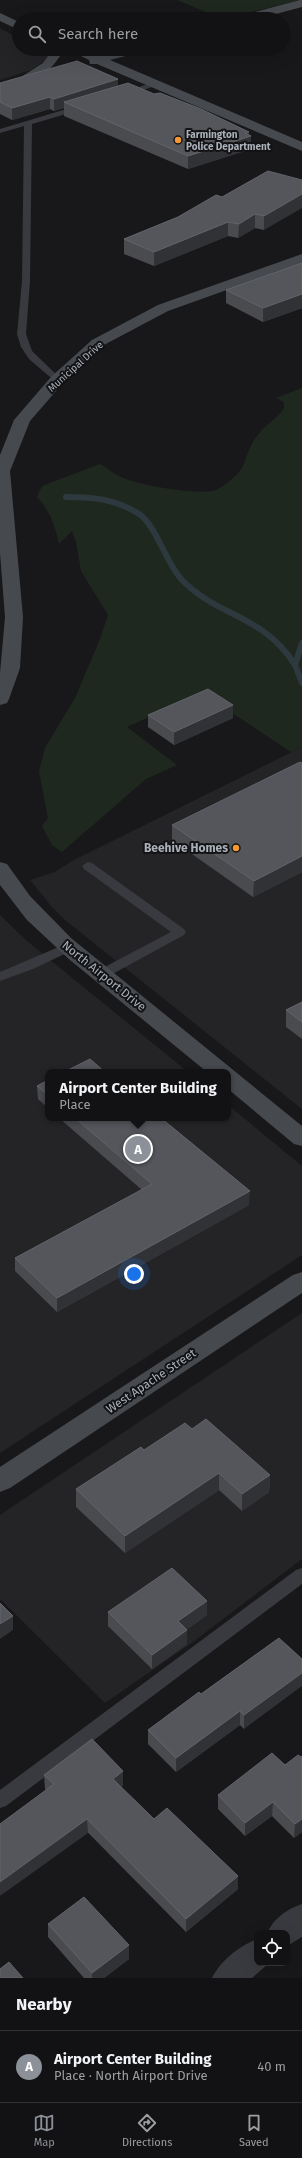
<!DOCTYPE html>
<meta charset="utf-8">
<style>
:root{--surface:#121214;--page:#1b1b1d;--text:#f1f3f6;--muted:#9c9ea0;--line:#313234;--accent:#8c9099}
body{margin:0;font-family:"Fira Sans",sans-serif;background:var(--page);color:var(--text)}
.controls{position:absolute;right:12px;bottom:12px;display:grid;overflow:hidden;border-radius:8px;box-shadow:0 4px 16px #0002}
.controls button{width:36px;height:36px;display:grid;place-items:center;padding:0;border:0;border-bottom:1px solid var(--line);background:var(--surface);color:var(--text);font:20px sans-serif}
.you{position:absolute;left:134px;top:1274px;width:14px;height:14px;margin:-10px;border:3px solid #fff;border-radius:50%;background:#1a73e8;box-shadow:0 0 0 6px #1a73e833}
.badge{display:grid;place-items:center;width:26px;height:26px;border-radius:50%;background:var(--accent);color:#fff;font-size:13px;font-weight:700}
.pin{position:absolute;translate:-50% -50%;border:2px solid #fff;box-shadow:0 1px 4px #0006}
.popup{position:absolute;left:45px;top:1069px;width:186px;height:52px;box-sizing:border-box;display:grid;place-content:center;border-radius:8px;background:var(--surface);filter:drop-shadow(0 1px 3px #0005);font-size:13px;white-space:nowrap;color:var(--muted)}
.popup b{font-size:15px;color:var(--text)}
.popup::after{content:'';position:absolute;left:50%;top:100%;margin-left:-8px;border:8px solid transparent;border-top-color:var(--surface)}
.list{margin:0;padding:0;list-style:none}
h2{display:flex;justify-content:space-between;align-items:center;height:52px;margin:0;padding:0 16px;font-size:17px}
h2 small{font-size:13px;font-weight:400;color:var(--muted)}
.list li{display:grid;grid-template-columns:26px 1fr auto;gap:12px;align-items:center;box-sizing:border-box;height:72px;padding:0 16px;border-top:1px solid var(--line)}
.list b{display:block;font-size:15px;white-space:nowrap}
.list p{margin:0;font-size:13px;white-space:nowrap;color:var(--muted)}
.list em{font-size:13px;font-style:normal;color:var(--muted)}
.icon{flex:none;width:22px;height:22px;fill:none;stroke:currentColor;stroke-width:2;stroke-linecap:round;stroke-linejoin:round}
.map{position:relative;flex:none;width:302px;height:1978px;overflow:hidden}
.search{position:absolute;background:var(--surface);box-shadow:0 4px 16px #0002;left:12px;right:12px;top:12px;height:44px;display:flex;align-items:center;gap:10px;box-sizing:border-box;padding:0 14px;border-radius:22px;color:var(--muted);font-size:15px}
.sheet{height:124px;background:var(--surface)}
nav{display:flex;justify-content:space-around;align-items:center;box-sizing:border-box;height:56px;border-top:1px solid var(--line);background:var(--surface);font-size:11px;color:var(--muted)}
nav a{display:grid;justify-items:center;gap:2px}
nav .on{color:var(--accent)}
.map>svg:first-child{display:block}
.built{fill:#242427}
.green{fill:#1f281f}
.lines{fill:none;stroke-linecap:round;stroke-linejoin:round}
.stream{stroke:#2d393e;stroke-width:6}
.lane{fill:#393a3f;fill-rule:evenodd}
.street{fill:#393a3f;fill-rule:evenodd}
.secondary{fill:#464a4f;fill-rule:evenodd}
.wall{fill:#494b4f}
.shaded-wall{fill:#313235}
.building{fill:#54565b;stroke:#61646a}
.poi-dot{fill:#f49935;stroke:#131315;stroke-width:1.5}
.labels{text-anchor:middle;stroke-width:4;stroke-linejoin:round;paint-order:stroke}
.far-poi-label{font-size:10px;font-weight:bold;fill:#aab1ba;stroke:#131315;text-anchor:start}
.far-street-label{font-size:10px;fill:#aab1ba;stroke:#131315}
.poi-label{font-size:12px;font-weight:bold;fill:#aab1ba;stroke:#131315;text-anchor:end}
.street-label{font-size:12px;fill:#aab1ba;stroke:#131315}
</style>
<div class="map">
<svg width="302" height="1978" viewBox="0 0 302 1978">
<rect width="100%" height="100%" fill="#18181a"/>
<!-- built -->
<path class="built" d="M 0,28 L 19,39 L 19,49 L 41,49 L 47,52 L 49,58 L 31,70 L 0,80 Z
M 302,747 L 302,1109 L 65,920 L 52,907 L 30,880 L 55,872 L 72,861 Z
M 0,915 L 27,941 L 188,1072 L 48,1072 L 48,1118 L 228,1118 L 228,1105 L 302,1166 L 302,1255 L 0,1453 Z
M 302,1313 L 302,1559 L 193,1642 L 105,1703 L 0,1599 L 0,1515 Z"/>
<!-- green -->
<path class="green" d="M 177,0 L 300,0 L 226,18 L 213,15 Z
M 302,388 L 302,747 L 291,752 L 202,693 L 127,727 L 177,765 L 146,779 L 62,852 L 52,845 L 42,826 L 48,818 L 39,771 L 45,748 L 75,698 L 100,639 L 108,615 L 81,571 L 76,542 L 72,531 L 59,544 C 56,528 49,509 37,497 L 42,486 L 100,464 C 107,468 114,474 121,477 C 137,485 200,496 216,490 C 223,487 235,477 240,471 C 246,463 248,446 257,436 C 265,425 277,419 284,408 L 284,402 L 276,398 Z"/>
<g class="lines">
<!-- stream -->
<path class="stream" d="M 66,497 C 93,497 116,499 139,514 C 156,525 166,563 182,580 C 218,617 264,615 295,665
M 302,643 L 295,665 L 302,683"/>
<!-- lane -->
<path class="lane" d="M 153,82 L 160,84 L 127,96 L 120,94 Z
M 80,105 L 83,105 L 83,109 L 32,124 L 30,281 L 26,334 L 32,351 L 62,380 L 57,383 L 29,359 L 21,347 L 17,334 L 22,281 L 24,126 L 0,133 L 0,129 Z
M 88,862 L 92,863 L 184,929 L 186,932 L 184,935 L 107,977 L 97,977 L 96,974 L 97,971 L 171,932 L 84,869 L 82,866 Z
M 68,943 L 74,947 L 73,950 L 33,969 L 0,981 L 0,972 Z
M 302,1568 L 302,1584 L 6,1806 L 0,1808 L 0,1790 L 296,1570 Z"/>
<!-- street -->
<path class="street" d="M 302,1904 L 302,1937 L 287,1946 L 287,1933 L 267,1933 C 274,1918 287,1909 302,1904 Z
M 257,1939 L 257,1963 L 269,1963 L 268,1964 L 252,1978 L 212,1978 C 220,1961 239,1946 257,1939 Z"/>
<!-- secondary -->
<path class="secondary" d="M 300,0 L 302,0 L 302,7 L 257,19 L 238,19 L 240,16 Z
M 0,13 L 19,22 L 19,30 L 0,21 Z
M 44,49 L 56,49 L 60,56 C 53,67 36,86 21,83 L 19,80 L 21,77 L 43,63 L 48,56 Z
M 67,49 L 83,49 L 99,56 L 123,49 L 143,49 L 141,52 L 110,60 L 302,142 L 302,151 L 97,64 L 90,64 L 89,60 Z
M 302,254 L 302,263 L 168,311 L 102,346 L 63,383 L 30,421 L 10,471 L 23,617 L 20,668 L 9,699 L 7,703 L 0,705 L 0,673 L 5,617 L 0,553 L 0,455 L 14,420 L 51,377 L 92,340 L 158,305 Z
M 0,862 L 7,864 L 30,896 L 71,938 L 302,1126 L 302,1146 L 294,1144 L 228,1089 L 228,1072 L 207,1072 L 70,960 L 27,920 L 0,885 Z
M 302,1272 L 302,1293 L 10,1488 L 0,1492 L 0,1467 L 293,1275 Z"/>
</g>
<!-- wall -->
<path class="wall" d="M 0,83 L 118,86 L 251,136 L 251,149 L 188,169 L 64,116 L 64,108 L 54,111 L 50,109 L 12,120 L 0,114 Z
M 268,171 L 264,230 L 255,228 L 238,238 L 228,236 L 154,266 L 124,254 L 124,239 L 178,217 L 222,197 Z
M 302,263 L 302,308 L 263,322 L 226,303 L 226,290 Z
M 233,705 L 233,718 L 174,745 L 148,727 L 148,715 Z
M 302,763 L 302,872 L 253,897 L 172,840 L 172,825 Z
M 302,1002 L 302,1039 L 286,1027 L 286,1010 Z
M 48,1080 L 48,1108 L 38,1099 L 37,1086 Z
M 59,1118 L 161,1118 L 249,1205 L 57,1312 L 15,1271 L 15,1258 L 142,1190 Z
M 192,1429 L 270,1475 L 269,1492 L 242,1511 L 219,1490 L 125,1553 L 76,1507 L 76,1489 L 144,1450 Z
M 207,1601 L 207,1615 L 187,1629 L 187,1644 L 152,1669 L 108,1626 L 108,1612 Z
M 279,1638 L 244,1729 L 240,1725 L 176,1772 L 148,1744 L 148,1730 L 201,1694 Z
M 302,1756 L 302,1832 L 294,1838 L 272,1816 L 245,1836 L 218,1809 L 218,1795 L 285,1765 Z
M 44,1775 L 123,1785 L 121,1787 L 154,1819 L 238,1876 L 238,1889 L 186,1932 L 45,1789 Z
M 48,1924 L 129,1945 L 129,1959 L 104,1978 L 84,1978 L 48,1937 Z"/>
<!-- shaded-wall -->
<path class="shaded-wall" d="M 118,79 L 118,91 L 64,102 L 64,108 L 54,111 L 54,99 Z
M 50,97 L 50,109 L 12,120 L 12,108 Z
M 249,132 L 249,137 L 251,136 L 251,149 L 188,169 L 188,156 Z
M 302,194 L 302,208 L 264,230 L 264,216 Z
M 255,214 L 255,228 L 238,238 L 239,224 Z
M 228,222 L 228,236 L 154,266 L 154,252 Z
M 302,294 L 302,308 L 263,322 L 263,308 Z
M 233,705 L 233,718 L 174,745 L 174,732 Z
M 302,856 L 302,872 L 253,897 L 254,881 Z
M 250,1191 L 249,1205 L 57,1312 L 57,1298 Z
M 219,1473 L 219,1490 L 125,1553 L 125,1536 Z
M 270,1475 L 269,1492 L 242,1511 L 242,1494 Z
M 207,1601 L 207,1615 L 178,1635 L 178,1621 Z
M 13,1616 L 13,1630 L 0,1639 L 0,1624 Z
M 187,1630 L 187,1644 L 152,1669 L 152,1655 Z
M 302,1673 L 302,1686 L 244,1729 L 244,1715 Z
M 240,1711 L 240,1725 L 176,1772 L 176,1758 Z
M 123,1771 L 123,1785 L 114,1793 L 113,1779 Z
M 273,1802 L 272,1816 L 245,1836 L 245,1823 Z
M 87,1819 L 88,1833 L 0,1896 L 0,1882 Z
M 302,1819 L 302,1832 L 294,1838 L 295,1824 Z
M 238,1876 L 238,1889 L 186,1932 L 186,1919 Z
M 129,1945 L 129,1959 L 104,1978 L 92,1978 L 92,1973 Z"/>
<!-- building -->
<path class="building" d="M 77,61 L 118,79 L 54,99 L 50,97 L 12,108 L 0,102 L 0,83 Z
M 128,83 L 154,94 L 160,93 L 201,109 L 249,132 L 245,133 L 251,136 L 188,156 L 64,102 Z
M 268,171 L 302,180 L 302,194 L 264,216 L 255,214 L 239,224 L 228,222 L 154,252 L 124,239 L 178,217 L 216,195 L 222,197 Z
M 302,263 L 302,294 L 263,308 L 226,290 Z
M 208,689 L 233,705 L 174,732 L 148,715 Z
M 300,762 L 302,763 L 302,856 L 254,881 L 172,825 Z
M 302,1002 L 302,1022 L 286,1010 Z
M 90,1059 L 105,1072 L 64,1072 Z
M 48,1080 L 48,1095 L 37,1086 Z
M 75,1118 L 161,1118 L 250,1191 L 57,1298 L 15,1258 L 152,1184 Z
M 206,1419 L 270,1475 L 242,1494 L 219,1473 L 125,1536 L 76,1489 L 141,1447 L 144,1450 L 185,1423 L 192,1429 Z
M 172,1568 L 207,1601 L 178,1621 L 187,1630 L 152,1655 L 108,1612 Z
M 0,1603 L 13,1616 L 0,1624 Z
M 279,1638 L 302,1659 L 302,1673 L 244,1715 L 240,1711 L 176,1758 L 148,1730 L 199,1692 L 201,1694 Z
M 92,1739 L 123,1771 L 113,1779 L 154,1819 L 167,1808 L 238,1876 L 186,1919 L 87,1819 L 0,1882 L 0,1824 L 54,1784 L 44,1775 Z
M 272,1753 L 285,1765 L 298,1755 L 301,1757 L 302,1756 L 302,1819 L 295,1824 L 273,1802 L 245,1823 L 218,1795 Z
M 84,1897 L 129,1945 L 92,1973 L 48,1924 Z
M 9,1962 L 23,1978 L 0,1978 L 0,1969 Z"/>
<!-- markers -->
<g class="poi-dot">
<circle cx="178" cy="140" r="4"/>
<circle cx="236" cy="848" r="4"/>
</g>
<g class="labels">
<!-- far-poi labels -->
<g class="far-poi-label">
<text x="186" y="138">Farmington<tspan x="186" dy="12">Police Department</tspan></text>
</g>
<!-- far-street labels -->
<g class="far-street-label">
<text transform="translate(75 366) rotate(-42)" y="4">Municipal Drive</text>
</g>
<!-- poi labels -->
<g class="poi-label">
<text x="228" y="852">Beehive Homes</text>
</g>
<!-- street labels -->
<g class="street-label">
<text transform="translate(104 976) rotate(39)" y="4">North Airport Drive</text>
<text transform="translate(151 1381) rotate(-34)" y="4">West Apache Street</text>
</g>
</g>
</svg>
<div class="controls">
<button><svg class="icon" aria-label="locate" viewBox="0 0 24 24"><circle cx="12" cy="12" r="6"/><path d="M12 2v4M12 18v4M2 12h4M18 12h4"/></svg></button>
</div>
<div class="you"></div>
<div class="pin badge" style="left:138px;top:1149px">A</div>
<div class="popup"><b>Airport Center Building</b>Place</div>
<div class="search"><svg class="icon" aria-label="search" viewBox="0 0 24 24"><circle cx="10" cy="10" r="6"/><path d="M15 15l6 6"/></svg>Search here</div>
</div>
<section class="sheet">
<h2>Nearby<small></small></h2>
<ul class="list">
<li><span class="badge">A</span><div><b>Airport Center Building</b><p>Place · North Airport Drive</p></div><em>40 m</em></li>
</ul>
</section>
<nav>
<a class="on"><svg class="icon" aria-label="map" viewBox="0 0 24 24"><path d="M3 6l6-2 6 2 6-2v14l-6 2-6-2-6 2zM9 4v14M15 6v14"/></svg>Map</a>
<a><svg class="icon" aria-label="directions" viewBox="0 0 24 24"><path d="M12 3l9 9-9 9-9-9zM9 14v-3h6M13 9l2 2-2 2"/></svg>Directions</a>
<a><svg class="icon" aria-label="saved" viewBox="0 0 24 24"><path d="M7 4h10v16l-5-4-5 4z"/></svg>Saved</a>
</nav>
